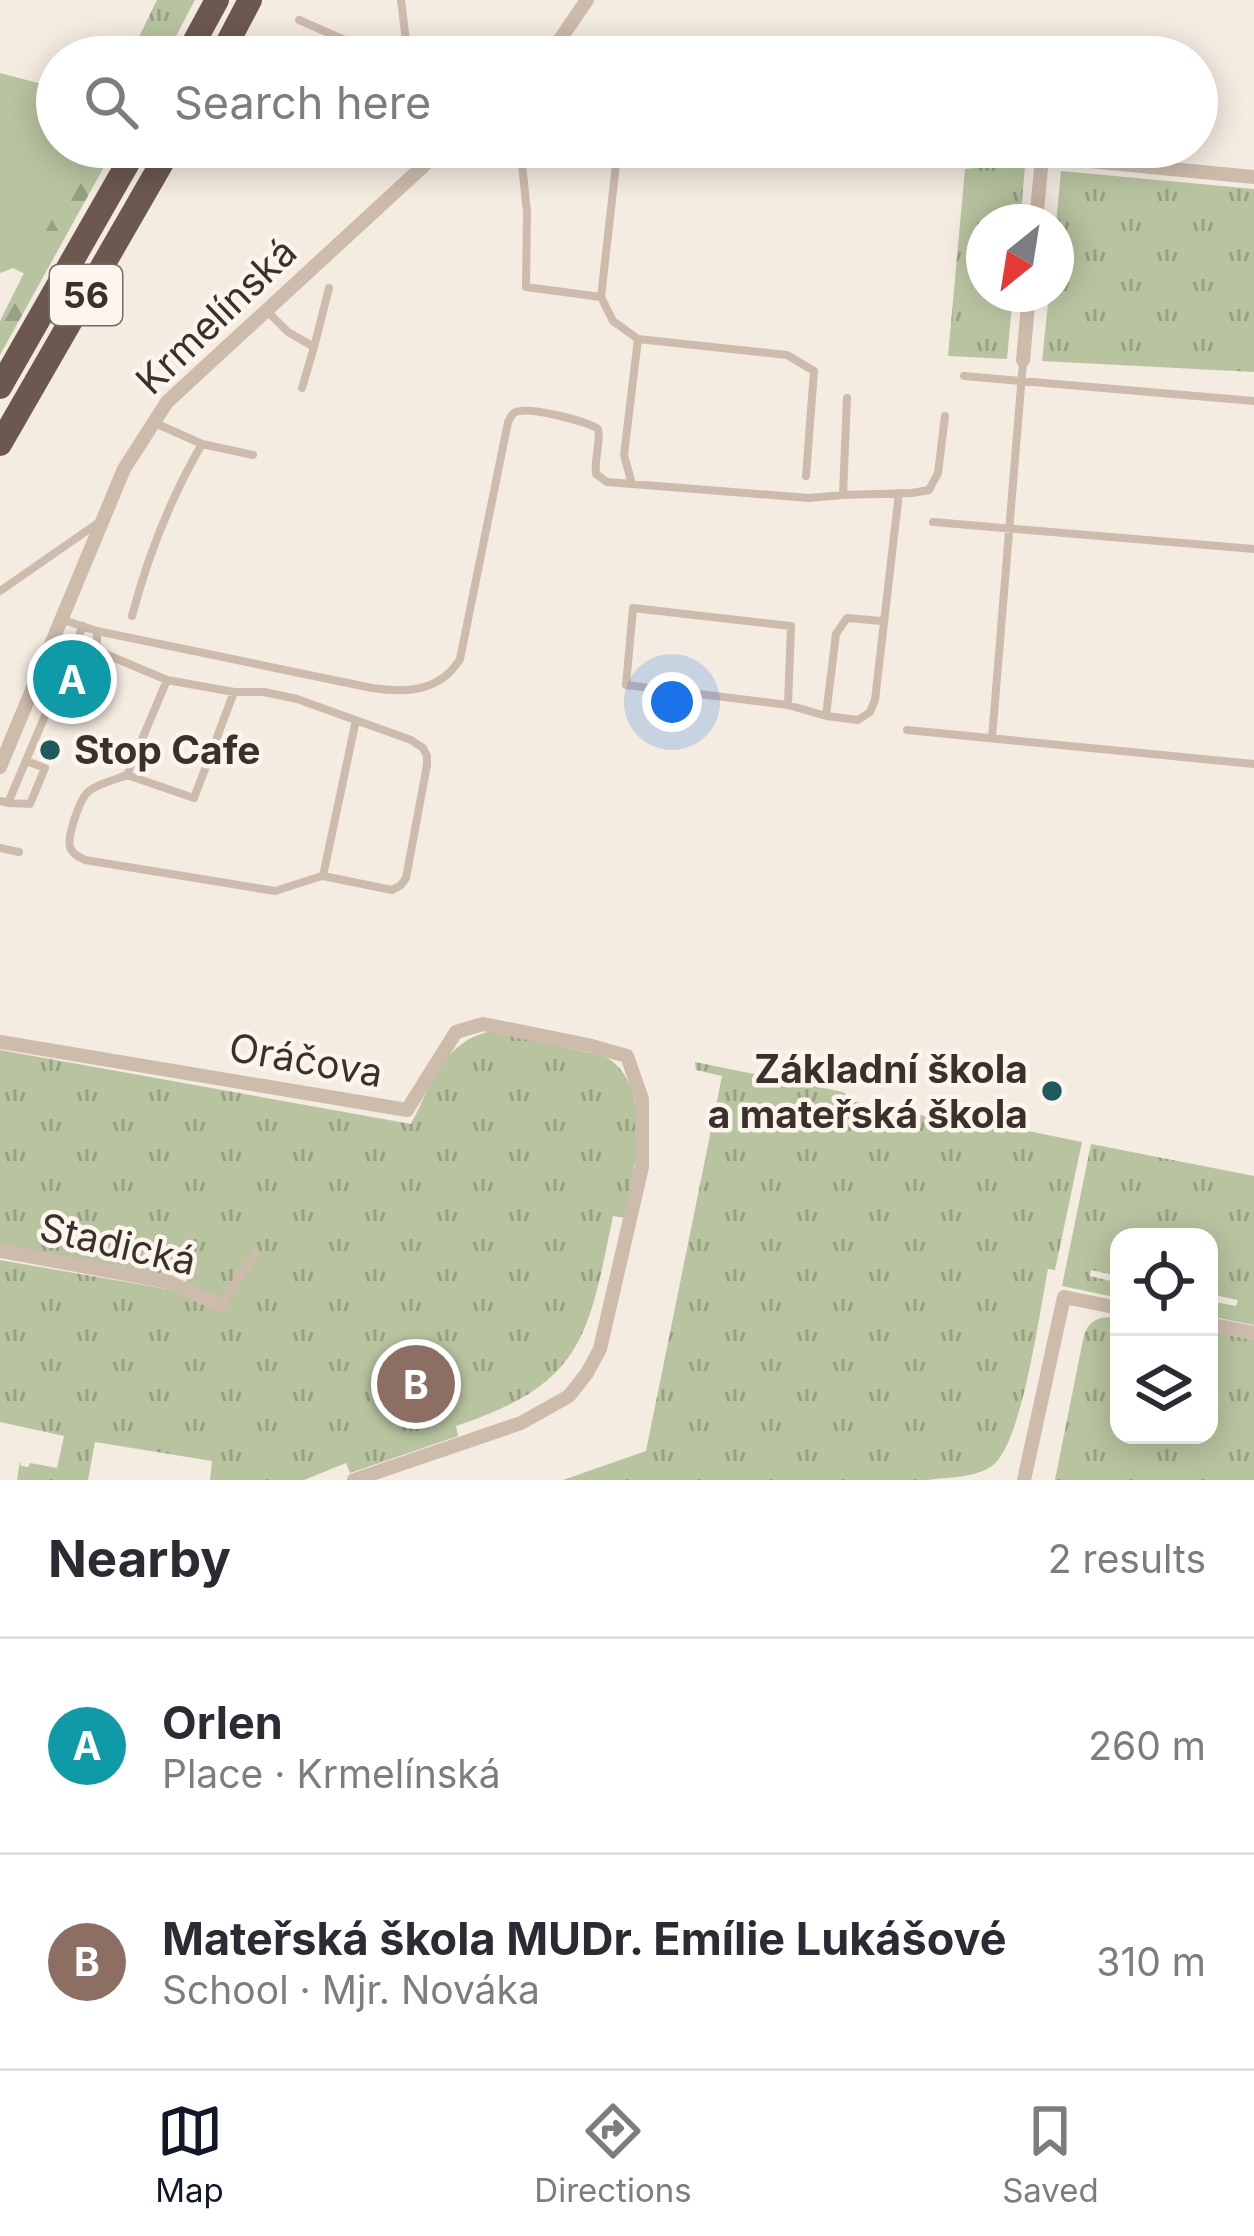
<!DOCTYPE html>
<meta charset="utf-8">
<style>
:root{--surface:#fff;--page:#f7f7f7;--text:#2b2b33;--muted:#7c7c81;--line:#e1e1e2;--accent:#111827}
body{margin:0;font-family:Inter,sans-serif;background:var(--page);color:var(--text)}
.controls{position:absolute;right:36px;bottom:36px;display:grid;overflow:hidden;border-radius:24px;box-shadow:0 6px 30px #0003}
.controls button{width:108px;height:108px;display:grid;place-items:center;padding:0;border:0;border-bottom:3px solid var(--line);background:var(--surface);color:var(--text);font:60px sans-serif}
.compass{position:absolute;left:966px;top:204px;width:108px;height:108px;border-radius:50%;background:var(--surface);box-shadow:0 6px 30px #0003;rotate:210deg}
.you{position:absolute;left:672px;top:702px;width:42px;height:42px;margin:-30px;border:9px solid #fff;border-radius:50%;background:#1a73e8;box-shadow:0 0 0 18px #1a73e833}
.badge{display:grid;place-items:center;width:78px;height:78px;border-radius:50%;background:var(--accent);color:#fff;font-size:39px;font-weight:700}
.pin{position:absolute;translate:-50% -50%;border:6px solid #fff;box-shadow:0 3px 12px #0006}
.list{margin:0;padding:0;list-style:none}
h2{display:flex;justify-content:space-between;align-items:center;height:156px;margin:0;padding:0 48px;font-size:51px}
h2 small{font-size:39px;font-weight:400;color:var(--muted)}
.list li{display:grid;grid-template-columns:78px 1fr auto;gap:36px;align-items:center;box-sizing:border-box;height:216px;padding:0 48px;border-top:3px solid var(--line)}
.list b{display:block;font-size:45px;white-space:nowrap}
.list p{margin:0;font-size:39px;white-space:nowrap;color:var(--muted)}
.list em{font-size:39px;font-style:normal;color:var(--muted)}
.icon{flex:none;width:66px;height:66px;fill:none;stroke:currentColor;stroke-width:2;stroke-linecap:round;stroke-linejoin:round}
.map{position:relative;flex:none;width:1254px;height:1480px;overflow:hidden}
.search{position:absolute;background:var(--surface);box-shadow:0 6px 30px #0003;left:36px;right:36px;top:36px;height:132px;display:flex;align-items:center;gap:30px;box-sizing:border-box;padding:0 42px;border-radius:66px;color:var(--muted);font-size:45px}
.sheet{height:588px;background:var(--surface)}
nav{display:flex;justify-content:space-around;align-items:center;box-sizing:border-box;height:168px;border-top:3px solid var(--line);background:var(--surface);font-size:33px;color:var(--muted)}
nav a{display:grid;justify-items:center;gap:6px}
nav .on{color:var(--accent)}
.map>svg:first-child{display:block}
.grass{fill:url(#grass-tufts)}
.forest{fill:url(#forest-firs)}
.garden{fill:#b8c4a0}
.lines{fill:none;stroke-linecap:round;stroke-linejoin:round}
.service{stroke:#cdbbac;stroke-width:8}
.minor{stroke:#cdbbac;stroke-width:14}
.trunk{stroke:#6c584f;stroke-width:24}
.poi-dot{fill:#1f5a5e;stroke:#fbf5ee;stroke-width:4.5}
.labels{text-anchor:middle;stroke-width:9;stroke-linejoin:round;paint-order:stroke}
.shield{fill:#fbf5ee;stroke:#756b66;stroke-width:3}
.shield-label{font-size:36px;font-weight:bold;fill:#3b302b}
.street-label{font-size:39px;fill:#3b302b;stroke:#fbf5ee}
.poi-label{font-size:39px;font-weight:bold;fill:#3b302b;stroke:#fbf5ee;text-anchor:start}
</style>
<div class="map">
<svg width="1254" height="1480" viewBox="0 0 1254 1480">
<defs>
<pattern id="grass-tufts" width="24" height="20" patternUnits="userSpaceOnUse" patternTransform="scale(3)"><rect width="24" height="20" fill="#b8c4a0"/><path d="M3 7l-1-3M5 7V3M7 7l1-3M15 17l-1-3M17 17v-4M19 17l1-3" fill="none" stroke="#97a083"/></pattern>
<pattern id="forest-firs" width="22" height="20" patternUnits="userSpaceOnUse" patternTransform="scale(3)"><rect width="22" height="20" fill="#b8c4a0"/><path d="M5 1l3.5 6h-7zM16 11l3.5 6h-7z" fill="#97a083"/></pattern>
</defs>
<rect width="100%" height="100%" fill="#f4ebe1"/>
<!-- grass -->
<path class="grass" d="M 157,0 L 195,0 L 165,57 L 129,57 Z
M 999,166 L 1025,167 L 1020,222 L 984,222 L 984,294 L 1013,294 L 1007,359 L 948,356 L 965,169 Z
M 1061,171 L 1254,189 L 1254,372 L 1042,361 L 1049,294 L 1056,294 L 1056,224 Z
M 493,1031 L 604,1056 C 656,1084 634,1171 625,1218 L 613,1216 C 588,1338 583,1384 456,1426 L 458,1436 L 350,1473 L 346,1463 L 304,1480 L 210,1480 L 212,1461 L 95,1442 L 88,1480 L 17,1480 L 20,1461 L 21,1466 L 28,1467 L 30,1463 L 57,1468 L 64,1436 L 0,1422 L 0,1260 L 184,1292 L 187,1278 L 0,1245 L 0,1050 L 411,1124 C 432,1085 444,1039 493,1031 Z
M 695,1062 L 843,1092 L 856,1102 L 953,1122 L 985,1122 L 1082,1142 L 1055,1270 L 1048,1269 C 1040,1309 1022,1445 992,1466 C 975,1478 948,1477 928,1480 L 563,1480 L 646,1451 L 722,1076 L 696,1070 Z
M 1091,1144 L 1254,1176 L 1254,1325 L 1209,1316 L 1209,1301 L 1236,1306 L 1238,1300 L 1209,1294 L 1209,1237 L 1119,1237 L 1119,1276 L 1091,1270 L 1090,1276 L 1119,1283 L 1119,1298 L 1062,1286 Z
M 1116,1312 L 1119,1312 L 1119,1435 L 1209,1435 L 1209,1331 L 1254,1340 L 1254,1480 L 1055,1480 L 1084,1335 C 1089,1321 1098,1317 1112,1317 Z"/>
<!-- forest -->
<path class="forest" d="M 87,147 L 115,147 L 0,355 L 0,321 Z"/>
<!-- garden -->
<path class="garden" d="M 0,73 L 57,88 L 57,116 L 53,130 L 57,131 L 57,147 L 87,147 L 25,274 L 13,268 L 0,273 Z"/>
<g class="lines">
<!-- service -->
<path class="service" d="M 401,0 L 408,57
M 299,20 L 354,44 L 403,57
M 617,155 L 522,164 L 527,212 L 526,287 L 601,297 L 618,147
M 601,297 L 613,321 L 638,339 L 624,455 L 632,484
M 267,311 L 288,332 L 314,347 L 302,388
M 638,339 L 787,355 L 814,371 L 806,476
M 314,347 L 329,288
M 964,376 L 1254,401
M 155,423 L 202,444 L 253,455
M 843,495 L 912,493 L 929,490 L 938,473 L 945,416
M 933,522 L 1254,549
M 0,591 L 98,523
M 132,616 C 148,555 170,499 202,444
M 63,620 L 97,631 L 372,688 C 406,693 440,692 460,659 L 508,422 C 510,419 511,415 514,413 C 526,405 586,421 598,429 C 601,444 594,458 596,474 L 607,482 L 809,498 L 843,495 L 847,398
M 97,631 L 97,645 L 103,653 L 167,680 L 234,692 L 264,692 L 297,699 L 411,740 L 423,748 L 427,756 L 427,765 L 406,878 L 401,885 L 392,890 L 323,876 L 356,720
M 74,648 L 81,653 L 74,670
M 167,680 L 127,775 L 194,798 L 234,692
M 51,700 L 62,701 L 64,694
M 788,705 L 791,626 L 633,608 L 626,685 L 788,705 L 826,716 L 858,720 L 870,712 L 875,700 L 899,493
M 826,715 L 836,634 L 847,618 L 882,621
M 907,730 L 1254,764
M 992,738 L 1023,362
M 127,775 C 115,780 99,783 89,791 C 80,798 67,836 70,847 C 72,854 79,857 85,860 L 275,891 L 322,876
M 0,801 L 8,803 L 83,626
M 8,803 L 30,804 L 45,768 L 26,761
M 0,848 L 19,852
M 221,1304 L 256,1253"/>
<!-- minor -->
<path class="minor" d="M 548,57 L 587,0
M 943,147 L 1254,177
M 1036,222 L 1042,157
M 1023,360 L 1029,294
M 0,767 L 124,469 L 167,402 L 444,147
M 0,1042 L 407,1110 L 456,1032 L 483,1024 L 588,1045 L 627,1056 L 642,1099 L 642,1167 L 600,1349 L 587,1373 L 569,1396 L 521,1423 L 354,1480
M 0,1251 L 169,1282 L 220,1305
M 1209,1324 L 1254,1333
M 1024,1480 L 1064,1297 L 1119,1308"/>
<!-- trunk -->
<path class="trunk" d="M 186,57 L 217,0
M 220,57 L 250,0
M 0,387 L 137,147
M 0,444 L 171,147"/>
</g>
<!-- markers -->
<g class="poi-dot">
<circle cx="50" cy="750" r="12"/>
<circle cx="1052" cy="1091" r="12"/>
</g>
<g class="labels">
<!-- shield labels -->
<rect class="shield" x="50" y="265" width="72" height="60" rx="9"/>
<g class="shield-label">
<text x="86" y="308">56</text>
</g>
<!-- street labels -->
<g class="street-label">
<text transform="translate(216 316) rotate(-44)" y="14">Krmelínská</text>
<text transform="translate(306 1060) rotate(10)" y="14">Oráčova</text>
<text transform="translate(118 1244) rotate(13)" y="14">Stadická</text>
</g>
<!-- poi labels -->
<g class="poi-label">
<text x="74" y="764">Stop Cafe</text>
<text x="1028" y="1083" text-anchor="end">Základní škola<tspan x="1028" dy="45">a mateřská škola</tspan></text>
</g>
</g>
</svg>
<div class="controls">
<button><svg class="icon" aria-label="locate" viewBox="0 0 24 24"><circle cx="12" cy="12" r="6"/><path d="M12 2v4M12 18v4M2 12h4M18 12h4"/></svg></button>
<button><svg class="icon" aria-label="layers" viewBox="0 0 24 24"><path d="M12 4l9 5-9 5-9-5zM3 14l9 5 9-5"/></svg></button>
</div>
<svg class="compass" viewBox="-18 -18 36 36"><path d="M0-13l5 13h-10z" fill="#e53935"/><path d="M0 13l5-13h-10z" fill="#7c7c81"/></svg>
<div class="you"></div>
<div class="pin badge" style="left:72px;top:679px;background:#0f9aa8">A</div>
<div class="pin badge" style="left:416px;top:1384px;background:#8d6e63">B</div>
<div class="search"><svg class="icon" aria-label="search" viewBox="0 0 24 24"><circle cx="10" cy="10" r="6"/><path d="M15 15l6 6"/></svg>Search here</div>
</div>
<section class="sheet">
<h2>Nearby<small>2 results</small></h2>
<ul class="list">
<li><span class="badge" style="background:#0f9aa8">A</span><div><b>Orlen</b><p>Place · Krmelínská</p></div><em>260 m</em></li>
<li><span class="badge" style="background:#8d6e63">B</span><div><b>Mateřská škola MUDr. Emílie Lukášové</b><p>School · Mjr. Nováka</p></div><em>310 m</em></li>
</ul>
</section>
<nav>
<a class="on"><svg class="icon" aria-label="map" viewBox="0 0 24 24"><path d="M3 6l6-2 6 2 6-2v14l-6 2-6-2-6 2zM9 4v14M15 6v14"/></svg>Map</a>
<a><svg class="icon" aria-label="directions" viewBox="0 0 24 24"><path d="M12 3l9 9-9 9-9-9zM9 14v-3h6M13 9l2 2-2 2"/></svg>Directions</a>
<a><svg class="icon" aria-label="saved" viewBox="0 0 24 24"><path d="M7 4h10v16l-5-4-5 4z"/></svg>Saved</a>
</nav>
